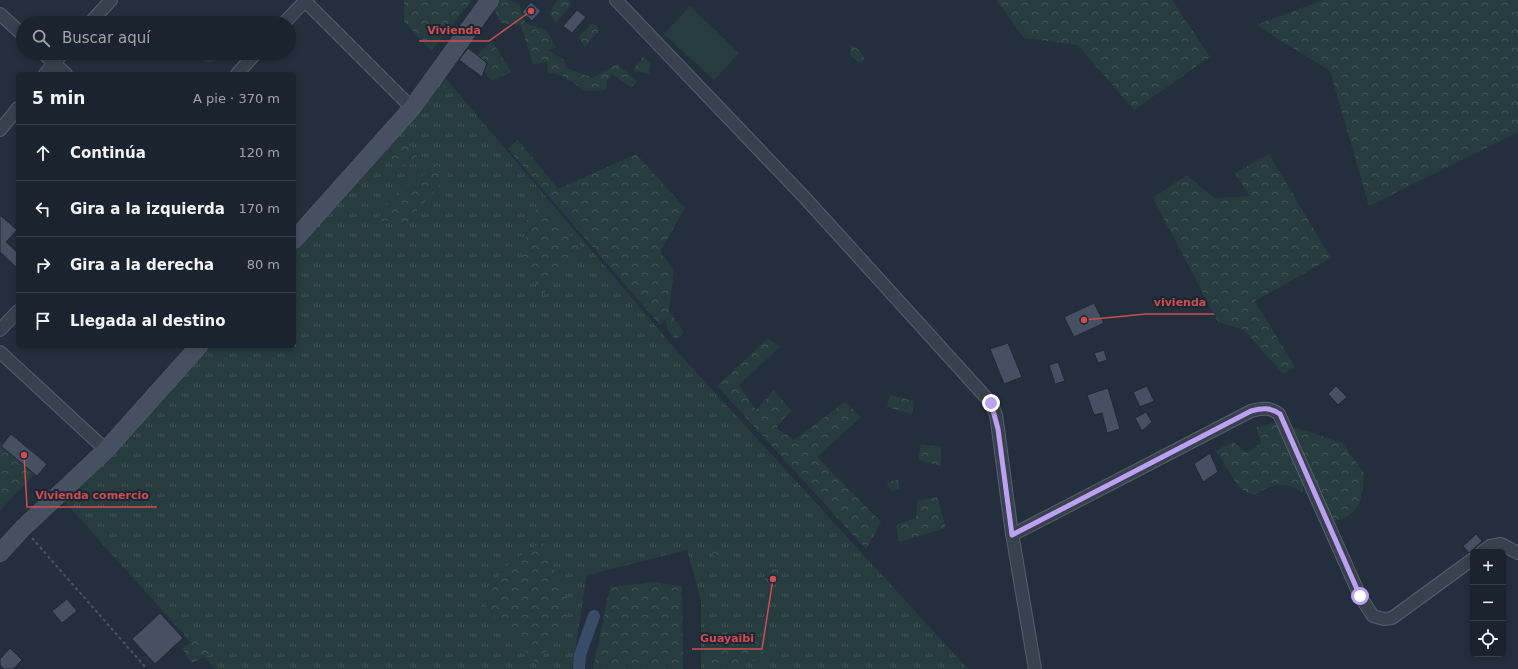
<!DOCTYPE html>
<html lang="es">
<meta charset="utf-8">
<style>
:root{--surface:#1b232e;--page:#282f3a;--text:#f1f3f6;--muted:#a0a4aa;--line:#39404a}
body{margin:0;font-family:"DejaVu Sans",sans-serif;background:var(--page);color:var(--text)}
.controls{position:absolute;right:12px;bottom:12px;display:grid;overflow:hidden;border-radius:6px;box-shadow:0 2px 6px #0003}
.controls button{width:36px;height:36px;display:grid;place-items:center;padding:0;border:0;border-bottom:1px solid var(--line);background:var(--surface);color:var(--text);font:20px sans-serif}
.stop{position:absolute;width:12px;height:12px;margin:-9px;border:3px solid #bca0f2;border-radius:50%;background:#fff}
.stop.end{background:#bca0f2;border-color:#fff;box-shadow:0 1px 4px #0008}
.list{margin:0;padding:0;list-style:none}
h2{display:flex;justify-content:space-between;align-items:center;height:52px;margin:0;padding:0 16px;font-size:17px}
h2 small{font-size:13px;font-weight:400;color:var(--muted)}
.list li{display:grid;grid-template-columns:26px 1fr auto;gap:12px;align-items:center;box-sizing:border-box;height:56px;padding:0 16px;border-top:1px solid var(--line)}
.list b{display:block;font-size:15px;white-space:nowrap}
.list em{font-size:13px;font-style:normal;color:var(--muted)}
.icon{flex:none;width:22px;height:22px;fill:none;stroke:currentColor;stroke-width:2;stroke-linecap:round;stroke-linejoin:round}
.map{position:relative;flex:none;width:1518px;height:669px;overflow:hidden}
.search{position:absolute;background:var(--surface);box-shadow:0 2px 6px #0003;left:16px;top:16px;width:280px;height:44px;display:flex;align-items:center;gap:10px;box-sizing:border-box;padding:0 14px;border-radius:22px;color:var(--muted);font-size:15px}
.panel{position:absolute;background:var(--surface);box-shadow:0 2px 6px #0003;left:16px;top:72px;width:280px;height:276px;border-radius:6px}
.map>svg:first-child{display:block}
.grass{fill:url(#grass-tufts)}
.forest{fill:url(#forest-crowns)}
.pitch{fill:#263c3f}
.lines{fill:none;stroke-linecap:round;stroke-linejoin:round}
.canal{stroke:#394c67;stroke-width:12}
.building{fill:#455162;stroke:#1f2835}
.street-casing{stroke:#565f6c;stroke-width:14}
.secondary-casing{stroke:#565f6c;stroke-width:18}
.path{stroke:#44595c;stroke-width:2;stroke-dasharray:3 3;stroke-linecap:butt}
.street{stroke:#38414e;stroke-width:12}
.secondary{stroke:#465061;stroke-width:17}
.route{stroke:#bca0f2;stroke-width:5}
.leader{fill:none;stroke:#ce4d50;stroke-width:1.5}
.callout-dot{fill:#ce4d50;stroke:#1d2633;stroke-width:1.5}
.callout-label{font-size:11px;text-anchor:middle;font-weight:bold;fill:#ce4d50;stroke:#1d2633;stroke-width:4;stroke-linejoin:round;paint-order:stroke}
</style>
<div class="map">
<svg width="1518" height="669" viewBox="0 0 1518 669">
<defs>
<pattern id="grass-tufts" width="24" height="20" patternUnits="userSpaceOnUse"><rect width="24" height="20" fill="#263c3f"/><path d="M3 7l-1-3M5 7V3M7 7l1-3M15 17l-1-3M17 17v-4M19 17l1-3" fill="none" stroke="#435659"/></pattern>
<pattern id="forest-crowns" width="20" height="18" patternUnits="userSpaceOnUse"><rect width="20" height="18" fill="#263c3f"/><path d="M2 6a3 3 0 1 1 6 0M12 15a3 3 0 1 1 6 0" fill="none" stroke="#435659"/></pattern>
</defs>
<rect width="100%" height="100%" fill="#242f3e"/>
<!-- grass -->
<path class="grass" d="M 442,74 L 675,349 L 968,669 L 701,669 L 701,601 L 687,550 L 587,575 L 572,669 L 215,669 L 56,492 L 195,346 L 294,346 L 294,240 Z"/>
<!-- forest -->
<path class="forest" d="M 404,0 L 472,0 L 431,51 L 404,21 Z
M 501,0 L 509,0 L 520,5 L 525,23 L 546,30 L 556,47 L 548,50 L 564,60 L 566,68 L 593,78 L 617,64 L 637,81 L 631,87 L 612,74 L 607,80 L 606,90 L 586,91 L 561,75 L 548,73 L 547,62 L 533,64 L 521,26 L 501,23 L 493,6 Z
M 558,0 L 568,0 L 571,4 L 556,23 L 549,13 Z
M 996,0 L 1172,0 L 1210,57 L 1134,110 L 1078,45 L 1024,38 Z
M 1323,0 L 1518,0 L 1518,132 L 1369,206 L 1330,71 L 1256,25 Z
M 593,23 L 600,30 L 585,46 L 578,37 Z
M 492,41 L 511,72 L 491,81 L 475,57 Z
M 850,45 L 858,49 L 865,59 L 859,63 L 850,55 Z
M 206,53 L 247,53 L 206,63 L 203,54 Z
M 643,57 L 651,63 L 649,74 L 633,70 Z
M 380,137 L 405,142 L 416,149 L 417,162 L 393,169 L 391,153 L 376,144 Z
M 518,140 L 558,189 L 636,154 L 685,208 L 660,252 L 674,270 L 669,310 L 684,333 L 676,339 C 670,333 665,327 666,319 L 660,325 L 508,149 Z
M 1269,154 L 1331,258 L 1255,301 L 1295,367 L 1283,374 L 1244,330 L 1218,322 L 1153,198 L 1187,175 L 1214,198 L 1250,196 L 1235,173 Z
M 438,165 L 448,176 L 408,221 L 376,221 L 393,195 Z
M 541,204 L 584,249 L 542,295 L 518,248 L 530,231 L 524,224 Z
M 768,338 L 780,347 L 739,385 L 756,410 L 774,390 L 791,411 L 776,428 L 794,440 L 845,402 L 861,417 L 817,457 L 881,522 L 866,549 L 717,386 Z
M 890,395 L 914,401 L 912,414 L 887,407 Z
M 1273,423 L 1308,431 L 1342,443 L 1364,473 C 1362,504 1360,516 1327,523 C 1325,504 1320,490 1309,474 L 1304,484 L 1302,493 C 1286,479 1269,486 1254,495 C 1232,489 1230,466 1215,451 L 1233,442 L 1247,453 L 1261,443 L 1256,427 Z
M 0,441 L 35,474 L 0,510 Z
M 921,444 L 941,447 L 941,466 L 918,460 Z
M 898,480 L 900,489 L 890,491 L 887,482 Z
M 937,497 L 946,528 L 899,542 L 896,525 L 916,518 L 917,501 Z
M 542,541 L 571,608 L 538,665 L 485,605 L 503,568 Z
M 717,542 L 726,551 L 715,558 L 704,548 Z
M 773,568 L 780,572 L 779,584 L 767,586 L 764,574 Z
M 653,582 L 682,586 L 683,669 L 593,669 L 610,587 Z
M 710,626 L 750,632 L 766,656 L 745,664 L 743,669 L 709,669 Z
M 197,638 L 210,655 L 191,663 L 182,648 Z"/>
<!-- pitch -->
<path class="pitch" d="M 690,6 L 739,53 L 714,80 L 664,34 Z"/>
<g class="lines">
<!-- canal -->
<path class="canal" d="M 579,669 L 580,655 L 594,616"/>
</g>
<!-- building -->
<path class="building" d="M 531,2 L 541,11 L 532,21 L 522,12 Z
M 577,10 L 586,17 L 572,33 L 563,26 Z
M 468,48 L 487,63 L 482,77 L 459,60 Z
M 0,215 L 17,230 L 6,242 L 18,253 L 18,269 L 0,252 Z
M 1094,303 L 1104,323 L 1074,337 L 1064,317 Z
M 1008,343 L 1022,377 L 1004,384 L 990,349 Z
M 1104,350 L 1107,360 L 1098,363 L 1094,353 Z
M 1058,362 L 1065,381 L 1055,384 L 1049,365 Z
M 1147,386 L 1154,401 L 1140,407 L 1133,392 Z
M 1336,386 L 1347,397 L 1338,405 L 1328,394 Z
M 1108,388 L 1120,429 L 1107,433 L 1102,413 L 1094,415 L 1087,395 Z
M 1146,412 L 1152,422 L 1142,431 L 1135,418 Z
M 11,434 L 47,464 L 37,476 L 1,446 Z
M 1210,453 L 1218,472 L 1203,482 L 1194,464 Z
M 1476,534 L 1482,541 L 1469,553 L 1463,546 Z
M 67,599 L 77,611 L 62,623 L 52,611 Z
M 160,613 L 183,638 L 155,664 L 132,639 Z
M 10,648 L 22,660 L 13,669 L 4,669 L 0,665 L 0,659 Z"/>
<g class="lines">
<defs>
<path id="street" d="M 304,0 L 412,108
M 616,0 L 806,199 L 991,403 L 996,415 L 998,429 L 1011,527 L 1035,669
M 0,14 L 23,35
M 90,23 L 111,0
M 284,23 L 306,0
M 43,53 L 66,74
M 45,74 L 63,53
M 237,74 L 256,53
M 0,130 L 18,108
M 0,330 L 18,311
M 0,352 L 106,450
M 1012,535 L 1251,411 C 1262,408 1270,407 1279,414 L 1360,596 L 1373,616 L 1384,619 L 1392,618 L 1473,559
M 1482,552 L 1490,546 L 1501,544 L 1518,553"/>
<path id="secondary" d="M 294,240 L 412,108 L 490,0
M 0,553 L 23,528 L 106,450 L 199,346"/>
</defs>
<!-- street casing -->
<use href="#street" class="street-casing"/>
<!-- secondary casing -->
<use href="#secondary" class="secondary-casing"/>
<!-- path -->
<path class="path" d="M 32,538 L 147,669"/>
<!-- street -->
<use href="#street" class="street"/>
<!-- secondary -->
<use href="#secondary" class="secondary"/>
</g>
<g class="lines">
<!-- route -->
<path class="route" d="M 991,403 L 998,429 L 1012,535 L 1251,411 C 1262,408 1270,407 1280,414 L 1360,596"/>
</g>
<!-- callouts -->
<path class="leader" d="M531 11L489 41H419M1084 320L1146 314H1214M24 455L27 507H157M773 579L762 649H692"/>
<g class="callout-dot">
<circle cx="531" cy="11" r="4"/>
<circle cx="1084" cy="320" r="4"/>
<circle cx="24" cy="455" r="4"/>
<circle cx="773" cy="579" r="4"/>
</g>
<g class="callout-label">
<text x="454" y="34">Vivienda</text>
<text x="1180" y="306">vivienda</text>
<text x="92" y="499">Vivienda comercio</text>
<text x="727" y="642">Guayaibi</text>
</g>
</svg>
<div class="controls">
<button>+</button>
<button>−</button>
<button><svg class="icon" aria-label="locate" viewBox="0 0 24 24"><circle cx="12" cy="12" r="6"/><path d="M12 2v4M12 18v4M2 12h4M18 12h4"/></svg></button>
</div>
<div class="stop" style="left:1360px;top:596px"></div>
<div class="stop end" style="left:991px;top:403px"></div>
<div class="search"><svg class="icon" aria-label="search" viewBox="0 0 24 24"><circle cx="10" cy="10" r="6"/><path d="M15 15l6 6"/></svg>Buscar aquí</div>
<section class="panel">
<h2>5 min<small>A pie · 370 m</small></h2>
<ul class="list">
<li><svg class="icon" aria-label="ahead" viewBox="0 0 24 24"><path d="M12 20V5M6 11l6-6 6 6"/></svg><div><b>Continúa</b></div><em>120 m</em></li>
<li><svg class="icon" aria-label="left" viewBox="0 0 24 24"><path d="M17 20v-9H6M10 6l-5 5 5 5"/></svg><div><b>Gira a la izquierda</b></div><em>170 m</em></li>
<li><svg class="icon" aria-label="right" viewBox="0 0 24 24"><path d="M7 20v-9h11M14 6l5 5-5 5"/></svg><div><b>Gira a la derecha</b></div><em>80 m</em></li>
<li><svg class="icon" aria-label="arrive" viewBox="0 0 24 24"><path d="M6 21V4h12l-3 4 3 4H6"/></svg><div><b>Llegada al destino</b></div></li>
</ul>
</section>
</div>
